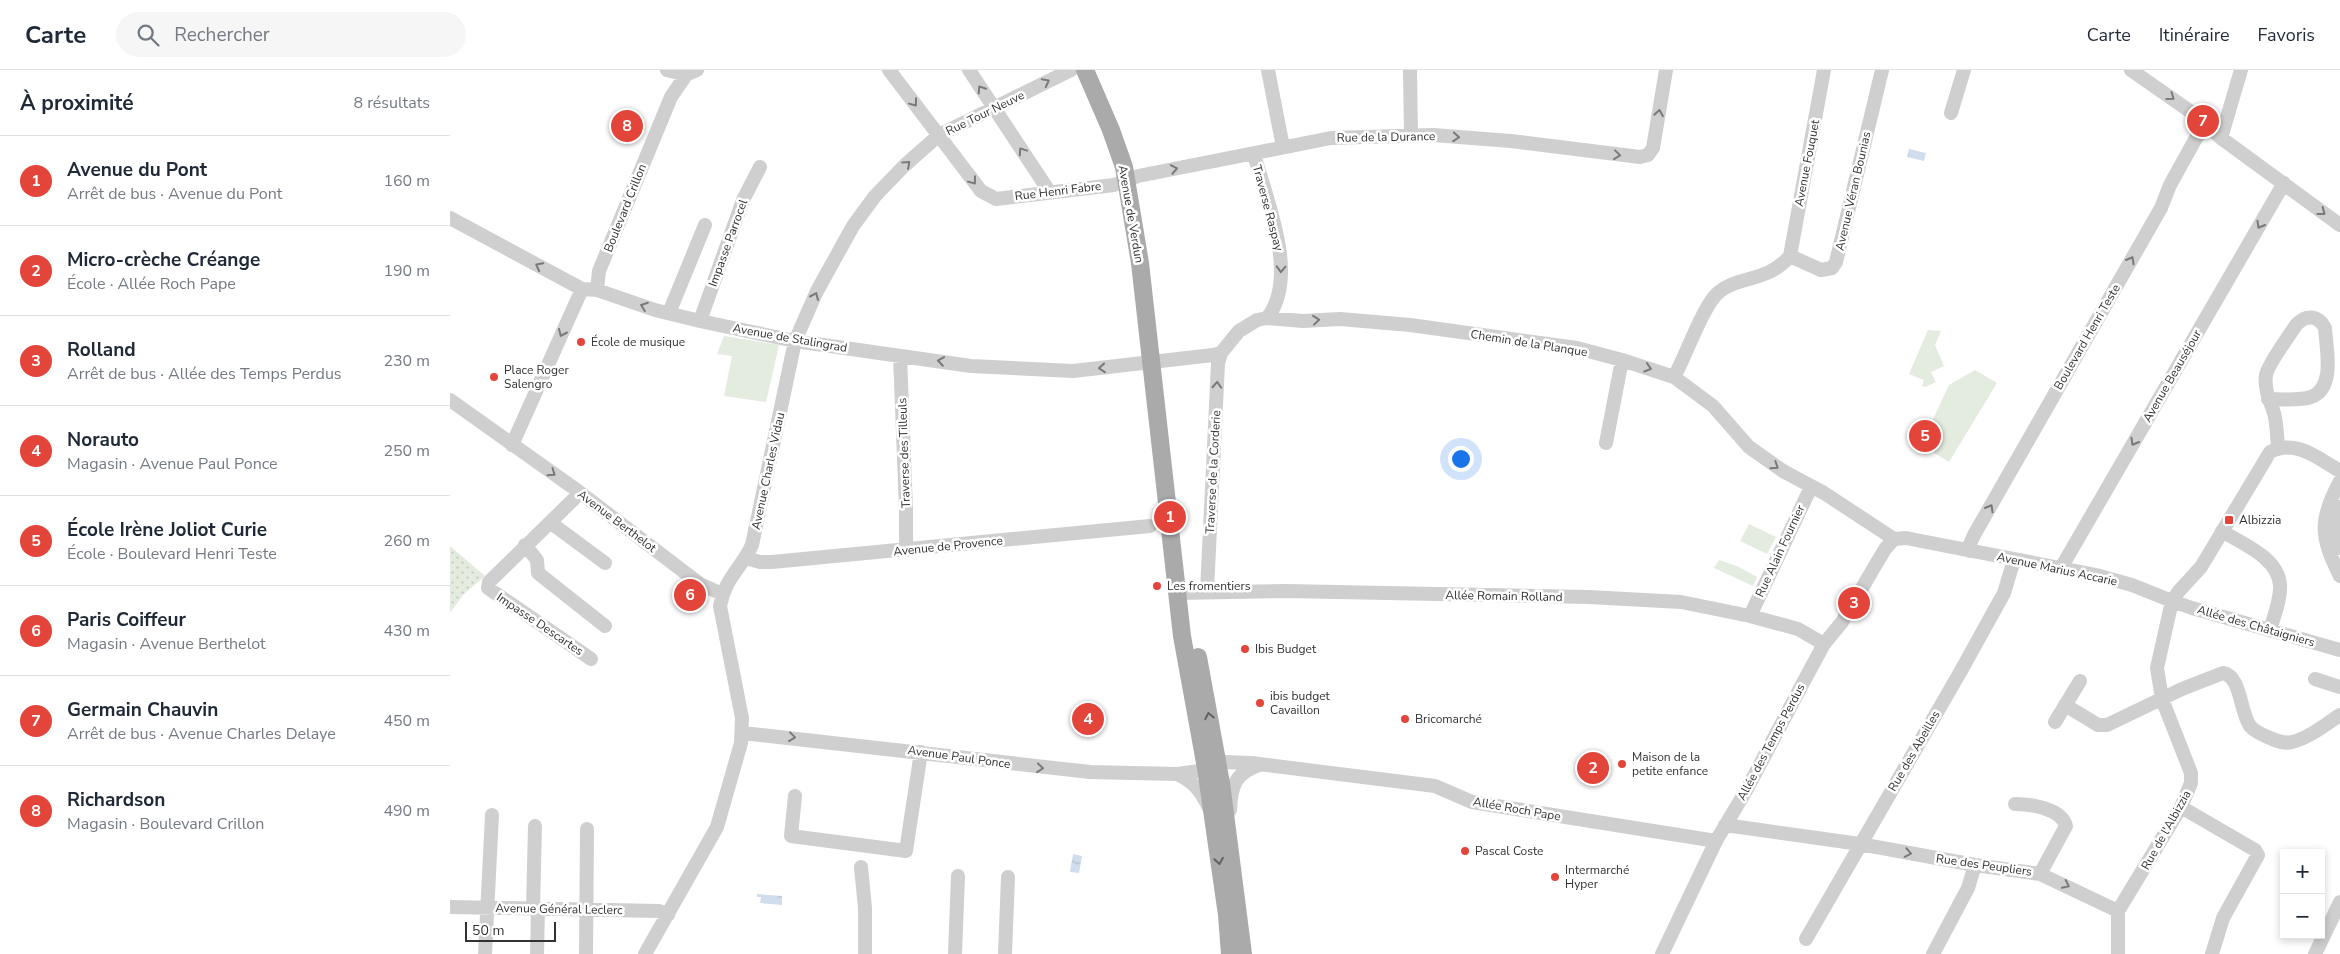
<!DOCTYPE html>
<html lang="fr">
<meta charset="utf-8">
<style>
:root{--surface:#fff;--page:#f6f6f7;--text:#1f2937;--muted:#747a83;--line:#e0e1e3;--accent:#e3453b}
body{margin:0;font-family:"Nunito Sans",sans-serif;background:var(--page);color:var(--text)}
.controls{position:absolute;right:15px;bottom:15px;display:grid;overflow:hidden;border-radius:0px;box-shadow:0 2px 8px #0003}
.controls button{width:45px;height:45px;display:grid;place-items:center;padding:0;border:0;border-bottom:1px solid var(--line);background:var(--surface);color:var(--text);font:25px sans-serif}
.scale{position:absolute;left:15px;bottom:12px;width:91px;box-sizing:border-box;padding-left:5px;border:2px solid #323232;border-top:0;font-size:14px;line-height:18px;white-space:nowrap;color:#323232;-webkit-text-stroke:4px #fff;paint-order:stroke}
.you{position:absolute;left:1010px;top:388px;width:18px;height:18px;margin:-12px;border:4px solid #fff;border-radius:50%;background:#1a73e8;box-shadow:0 0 0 8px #1a73e833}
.badge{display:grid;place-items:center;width:32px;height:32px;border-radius:50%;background:var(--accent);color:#fff;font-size:16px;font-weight:700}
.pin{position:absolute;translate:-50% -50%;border:2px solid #fff;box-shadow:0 1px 5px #0006}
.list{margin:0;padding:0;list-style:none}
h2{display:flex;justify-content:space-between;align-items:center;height:65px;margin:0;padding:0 20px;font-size:21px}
h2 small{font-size:16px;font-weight:400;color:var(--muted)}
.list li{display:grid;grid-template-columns:32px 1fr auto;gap:15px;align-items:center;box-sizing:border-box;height:90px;padding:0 20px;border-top:1px solid var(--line)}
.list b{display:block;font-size:19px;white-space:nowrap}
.list p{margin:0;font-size:16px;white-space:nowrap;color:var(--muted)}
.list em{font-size:16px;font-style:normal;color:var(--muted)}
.icon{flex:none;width:28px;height:28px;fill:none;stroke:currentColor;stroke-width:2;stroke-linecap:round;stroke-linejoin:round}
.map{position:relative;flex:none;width:1890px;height:884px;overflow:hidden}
header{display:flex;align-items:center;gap:30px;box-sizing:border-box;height:70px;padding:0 25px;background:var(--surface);border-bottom:1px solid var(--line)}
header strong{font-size:24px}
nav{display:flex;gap:28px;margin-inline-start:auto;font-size:18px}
.search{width:350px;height:45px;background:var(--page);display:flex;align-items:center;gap:12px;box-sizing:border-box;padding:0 18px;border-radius:28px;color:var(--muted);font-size:19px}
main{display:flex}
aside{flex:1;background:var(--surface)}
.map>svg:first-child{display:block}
.green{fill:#e4ebdf}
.park{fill:url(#park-dots)}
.water{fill:url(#water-ripples)}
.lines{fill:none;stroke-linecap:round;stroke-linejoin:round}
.minor{stroke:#cfcfcf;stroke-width:14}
.major{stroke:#aaa;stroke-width:18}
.oneway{stroke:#797979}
.oneway2{stroke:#626262}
.poi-dot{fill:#e3453b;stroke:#fff;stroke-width:2}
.labels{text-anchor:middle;stroke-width:5;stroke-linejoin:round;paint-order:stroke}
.street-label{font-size:12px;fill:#323232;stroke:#fff}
.poi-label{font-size:12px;fill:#323232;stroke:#fff;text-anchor:start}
</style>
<header>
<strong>Carte</strong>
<div class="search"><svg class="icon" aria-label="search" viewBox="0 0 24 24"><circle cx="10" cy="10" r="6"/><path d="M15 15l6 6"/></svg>Rechercher</div>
<nav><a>Carte</a><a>Itinéraire</a><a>Favoris</a></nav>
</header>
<main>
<aside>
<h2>À proximité<small>8 résultats</small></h2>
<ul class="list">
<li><span class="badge">1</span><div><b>Avenue du Pont</b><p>Arrêt de bus · Avenue du Pont</p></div><em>160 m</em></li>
<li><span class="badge">2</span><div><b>Micro-crèche Créange</b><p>École · Allée Roch Pape</p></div><em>190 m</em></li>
<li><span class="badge">3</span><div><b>Rolland</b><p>Arrêt de bus · Allée des Temps Perdus</p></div><em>230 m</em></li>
<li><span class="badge">4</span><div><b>Norauto</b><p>Magasin · Avenue Paul Ponce</p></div><em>250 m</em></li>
<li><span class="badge">5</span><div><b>École Irène Joliot Curie</b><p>École · Boulevard Henri Teste</p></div><em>260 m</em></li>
<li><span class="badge">6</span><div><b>Paris Coiffeur</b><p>Magasin · Avenue Berthelot</p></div><em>430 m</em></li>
<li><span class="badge">7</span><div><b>Germain Chauvin</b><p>Arrêt de bus · Avenue Charles Delaye</p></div><em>450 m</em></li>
<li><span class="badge">8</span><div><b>Richardson</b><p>Magasin · Boulevard Crillon</p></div><em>490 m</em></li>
</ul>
</aside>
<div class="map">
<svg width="1890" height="884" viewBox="0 0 1890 884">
<defs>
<pattern id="park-dots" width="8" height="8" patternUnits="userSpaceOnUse" patternTransform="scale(1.25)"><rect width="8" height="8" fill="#e4ebdf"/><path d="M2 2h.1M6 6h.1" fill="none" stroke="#c4cac0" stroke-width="1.8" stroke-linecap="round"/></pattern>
<pattern id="water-ripples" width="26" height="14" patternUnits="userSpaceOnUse" patternTransform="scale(1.25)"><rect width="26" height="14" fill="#cfdded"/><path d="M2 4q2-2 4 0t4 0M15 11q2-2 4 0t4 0" fill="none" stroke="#b2becc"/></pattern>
</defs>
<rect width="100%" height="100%" fill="#fff"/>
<!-- green -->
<path class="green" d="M 1478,260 L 1491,261 L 1485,275 L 1494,296 L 1481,302 L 1486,312 L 1475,317 L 1472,316 L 1474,310 L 1459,304 Z
M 274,266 L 329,275 L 316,332 L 274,326 L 282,286 L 267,284 Z
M 1525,300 L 1547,313 L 1499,392 L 1471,375 L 1499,315 Z
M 1299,454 L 1326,467 L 1317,484 L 1290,471 Z
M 1269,490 L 1289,497 L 1307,507 L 1303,516 L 1264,498 Z"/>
<!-- park -->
<path class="park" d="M 0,476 L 35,506 L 13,525 L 0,543 Z"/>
<!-- water -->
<path class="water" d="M 1459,79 L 1476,83 L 1474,91 L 1457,87 Z
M 623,784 L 632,786 L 629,803 L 620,802 Z
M 307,824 L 332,826 L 332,835 L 310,833 L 311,827 L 307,827 Z"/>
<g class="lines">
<!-- minor -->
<path class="minor" d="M 217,0 L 236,5
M 439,0 L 531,121 L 546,129 L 664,115 L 688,106 L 881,68 L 983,65 L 1061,71 L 1190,87 L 1198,85 L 1203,78 L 1216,0
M 519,0 L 599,121
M 818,0 L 833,77
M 960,0 L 961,66
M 1681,0 L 1744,44 L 1771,68 L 1890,155
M 1501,43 L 1514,0
M 1771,68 L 1791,0
M 804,84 C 816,129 850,207 817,248
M 0,148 L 132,219 L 147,220 L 205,240 L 250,251 L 345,271 L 521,296 L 623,301 L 763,285 L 771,283 L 789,261 L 807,250 L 817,248 L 853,251 L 890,249 L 960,255 L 1127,278 L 1172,290 L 1224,307 L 1263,336 L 1299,377 L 1333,401 L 1374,423 L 1444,469
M 1340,186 L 1371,200 L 1382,198 L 1386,192 L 1432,0
M 1340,186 L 1374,0
M 147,220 L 149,201 L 221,27 L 236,5 L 247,0
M 219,243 L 255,155
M 250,251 L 293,130 L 310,97
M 450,286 L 456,439 L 456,480
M 1224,307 C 1235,288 1254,233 1269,222 C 1289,205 1317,213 1340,186
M 1818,329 C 1831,329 1849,331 1861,327 C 1886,318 1876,278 1875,258 C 1868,245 1856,244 1846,255 C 1839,266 1818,294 1816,305 C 1814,320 1820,330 1824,343 C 1827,354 1827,366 1828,377
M 0,330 L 128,421 L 250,514 L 272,524
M 1156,373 L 1172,290
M 62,375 L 132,219
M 1890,411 C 1869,450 1870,466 1890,506
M 130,423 L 39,512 L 38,518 L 141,589
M 1882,448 L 1882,455 L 1890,478
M 101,453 L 155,493
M 1885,458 L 1890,437
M 1772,461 C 1792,474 1828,487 1830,515 C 1831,529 1824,546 1820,560
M 1444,469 L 1456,468 L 1471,471 L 1646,505 L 1682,515 L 1722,531 L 1729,521 L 1751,497 L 1820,382 C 1845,368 1869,389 1890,401
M 75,475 L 87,490 L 88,503 L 155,556
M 1520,481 L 1520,474 L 1524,465 L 1711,138 L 1720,115 L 1746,68 L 1750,63 L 1761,58
M 296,488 L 310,492 L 322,492 L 700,456
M 1611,498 L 1834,113
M 757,521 L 768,294 L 771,283
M 727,523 L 836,521 L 1139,527 L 1231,532 L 1300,546 L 1348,559 L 1374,574
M 1300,546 L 1361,417
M 1865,609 L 1890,617
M 1615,635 L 1648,655 L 1657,655 L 1732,619 L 1773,603 C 1791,606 1790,642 1800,656 C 1805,662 1813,665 1820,668 C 1827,671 1834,674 1842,672 C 1859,668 1876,654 1890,645
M 1605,652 L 1630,611
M 293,663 L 640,702 L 727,704 L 749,701 L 774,692 L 801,693 L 985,716 L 1022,732 L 1266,771
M 727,704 C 744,712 751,721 759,738
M 345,726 L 341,766 L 456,781 L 471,682
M 1565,734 C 1580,734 1611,738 1616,756 L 1590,804
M 1731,737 L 1805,780 L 1808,785 L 1773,848 L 1762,884
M 780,740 C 781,716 785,703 809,695
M 1275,755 L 1410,774 L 1525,795 L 1590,804 L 1668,841 L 1668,884
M 411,797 L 415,838 L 415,884
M 0,837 L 209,841 L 218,845
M 83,839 L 85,756
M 1668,841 L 1731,737 L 1741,713 L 1741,703 L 1712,629 L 1707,598 L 1722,531 L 1742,538 L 1890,580
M 1356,869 L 1512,599 L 1554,523 L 1564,490
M 35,884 L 42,745
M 87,884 L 88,839
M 136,884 L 137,759
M 195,884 L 267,757 L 291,673 L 292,648 L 270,536 C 275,508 291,499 302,475 L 345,271 L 367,221 L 403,156 L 425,126 L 454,96 L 489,65 L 621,0
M 505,884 L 508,806
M 555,884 L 558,807
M 1212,884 L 1266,771 L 1297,719 L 1354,611 L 1374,574 L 1392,552 L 1435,479 L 1444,469
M 1483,884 L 1518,818 L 1525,795
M 1865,884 L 1890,832"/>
<!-- major -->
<path class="major" d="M 635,0 L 661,60 L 674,97 L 690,193 L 732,566 L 756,698 L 777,845 L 780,884
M 748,587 L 771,713 L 793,884"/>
</g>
<!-- one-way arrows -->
<defs><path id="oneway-chevron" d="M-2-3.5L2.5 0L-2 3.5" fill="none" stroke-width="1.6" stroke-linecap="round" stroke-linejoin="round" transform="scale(1.25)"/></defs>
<g class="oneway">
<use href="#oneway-chevron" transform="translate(596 12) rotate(-27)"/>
<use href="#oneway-chevron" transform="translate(531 19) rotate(-123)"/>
<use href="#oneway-chevron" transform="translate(1721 27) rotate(36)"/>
<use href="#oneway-chevron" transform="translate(464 33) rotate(53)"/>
<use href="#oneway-chevron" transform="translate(1209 43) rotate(-81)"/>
<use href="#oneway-chevron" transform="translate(1006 67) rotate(4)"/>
<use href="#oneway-chevron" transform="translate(572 81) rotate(-124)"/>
<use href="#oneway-chevron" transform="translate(1167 85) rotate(7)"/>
<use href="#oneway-chevron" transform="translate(457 94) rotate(-42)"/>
<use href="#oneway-chevron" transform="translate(724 99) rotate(-11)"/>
<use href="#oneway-chevron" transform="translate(523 111) rotate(53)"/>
<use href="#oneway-chevron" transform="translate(1872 142) rotate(37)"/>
<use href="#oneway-chevron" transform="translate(1810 155) rotate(120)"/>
<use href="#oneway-chevron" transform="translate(1681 190) rotate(-60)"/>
<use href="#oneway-chevron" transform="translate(89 196) rotate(-152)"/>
<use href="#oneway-chevron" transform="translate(831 199) rotate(92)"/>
<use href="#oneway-chevron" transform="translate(365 226) rotate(-66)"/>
<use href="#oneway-chevron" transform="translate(194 236) rotate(-160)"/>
<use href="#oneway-chevron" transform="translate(866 250) rotate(-6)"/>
<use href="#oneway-chevron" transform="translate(112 263) rotate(114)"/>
<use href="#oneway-chevron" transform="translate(491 291) rotate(-172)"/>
<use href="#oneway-chevron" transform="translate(652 298) rotate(175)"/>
<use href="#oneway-chevron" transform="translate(1198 298) rotate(17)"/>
<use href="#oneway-chevron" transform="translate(767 315) rotate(-87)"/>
<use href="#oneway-chevron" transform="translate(1684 372) rotate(120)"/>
<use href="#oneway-chevron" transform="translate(1325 396) rotate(33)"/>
<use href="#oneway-chevron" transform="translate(102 403) rotate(35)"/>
<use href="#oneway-chevron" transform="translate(1540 438) rotate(-60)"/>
<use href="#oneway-chevron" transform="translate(342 667) rotate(7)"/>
<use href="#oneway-chevron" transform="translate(590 698) rotate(5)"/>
<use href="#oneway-chevron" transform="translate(1458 783) rotate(11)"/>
<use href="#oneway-chevron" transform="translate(1616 815) rotate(26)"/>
</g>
<g class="oneway2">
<use href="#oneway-chevron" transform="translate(759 646) rotate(-101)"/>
<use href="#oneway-chevron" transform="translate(769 791) rotate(81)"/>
</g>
<!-- markers -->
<g class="poi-dot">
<circle cx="131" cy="272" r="5"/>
<circle cx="44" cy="307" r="5"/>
<rect x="1774" y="445" width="10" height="10" rx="2.5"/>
<circle cx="707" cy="516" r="5"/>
<circle cx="795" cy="579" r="5"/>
<circle cx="810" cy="633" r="5"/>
<circle cx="955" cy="649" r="5"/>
<circle cx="1172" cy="694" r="5"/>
<circle cx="1015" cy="781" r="5"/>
<circle cx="1105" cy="807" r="5"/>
</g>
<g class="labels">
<!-- street labels -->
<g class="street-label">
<text transform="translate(535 43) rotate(-26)" y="4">Rue Tour Neuve</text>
<text transform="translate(936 67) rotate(-1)" y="4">Rue de la Durance</text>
<text transform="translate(1357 93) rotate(-79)" y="4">Avenue Fouquet</text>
<text transform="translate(608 121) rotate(-7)" y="4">Rue Henri Fabre</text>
<text transform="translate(1403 121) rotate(-77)" y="4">Avenue Véran Bounias</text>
<text transform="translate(175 138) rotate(-68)" y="4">Boulevard Crillon</text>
<text transform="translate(818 138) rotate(75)" y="4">Traverse Raspay</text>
<text transform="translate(681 144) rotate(80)" y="4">Avenue de Verdun</text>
<text transform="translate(278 173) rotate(-70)" y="4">Impasse Parrocel</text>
<text transform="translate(1637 267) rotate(-60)" y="4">Boulevard Henri Teste</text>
<text transform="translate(340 268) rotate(10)" y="4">Avenue de Stalingrad</text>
<text transform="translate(1079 273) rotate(9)" y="4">Chemin de la Planque</text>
<text transform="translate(1722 306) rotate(-60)" y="4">Avenue Beauséjour</text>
<text transform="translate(454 383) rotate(-92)" y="4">Traverse des Tilleuls</text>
<text transform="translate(318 401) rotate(-78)" y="4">Avenue Charles Vidau</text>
<text transform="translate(763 402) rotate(-87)" y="4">Traverse de la Corderie</text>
<text transform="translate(167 451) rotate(37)" y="4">Avenue Berthelot</text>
<text transform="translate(498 476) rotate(-6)" y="4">Avenue de Provence</text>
<text transform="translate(1330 481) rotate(-65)" y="4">Rue Alain Fournier</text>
<text transform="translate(1607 499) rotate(12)" y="4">Avenue Marius Accarie</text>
<text transform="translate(1054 526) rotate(1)" y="4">Allée Romain Rolland</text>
<text transform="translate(90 554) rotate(34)" y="4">Impasse Descartes</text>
<text transform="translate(1806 556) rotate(16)" y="4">Allée des Châtaigniers</text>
<text transform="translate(1321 672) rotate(-62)" y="4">Allée des Temps Perdus</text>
<text transform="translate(1464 681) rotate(-60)" y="4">Rue des Abeilles</text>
<text transform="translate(509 687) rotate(8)" y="4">Avenue Paul Ponce</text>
<text transform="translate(1067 739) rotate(10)" y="4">Allée Roch Pape</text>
<text transform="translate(1716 760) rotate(-61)" y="4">Rue de l'Albizzia</text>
<text transform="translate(1534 795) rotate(8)" y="4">Rue des Peupliers</text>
<text transform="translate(109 839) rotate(1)" y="4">Avenue Général Leclerc</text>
</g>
<!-- poi labels -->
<g class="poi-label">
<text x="141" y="276">École de musique</text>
<text x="54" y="304">Place Roger<tspan x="54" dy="14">Salengro</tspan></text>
<text x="1789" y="454">Albizzia</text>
<text x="717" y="520">Les fromentiers</text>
<text x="805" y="583">Ibis Budget</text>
<text x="820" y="630">ibis budget<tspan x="820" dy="14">Cavaillon</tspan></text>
<text x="965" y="653">Bricomarché</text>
<text x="1182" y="691">Maison de la<tspan x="1182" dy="14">petite enfance</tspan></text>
<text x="1025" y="785">Pascal Coste</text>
<text x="1115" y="804">Intermarché<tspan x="1115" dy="14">Hyper</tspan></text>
</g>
</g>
</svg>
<div class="controls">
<button>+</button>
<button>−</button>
</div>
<div class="scale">50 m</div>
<div class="you"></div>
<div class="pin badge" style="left:720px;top:447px">1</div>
<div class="pin badge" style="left:1143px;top:698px">2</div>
<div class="pin badge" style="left:1404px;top:533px">3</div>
<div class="pin badge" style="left:638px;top:649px">4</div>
<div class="pin badge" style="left:1475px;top:366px">5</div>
<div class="pin badge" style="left:240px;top:525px">6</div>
<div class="pin badge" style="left:1753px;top:51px">7</div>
<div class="pin badge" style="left:177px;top:56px">8</div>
</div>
</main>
